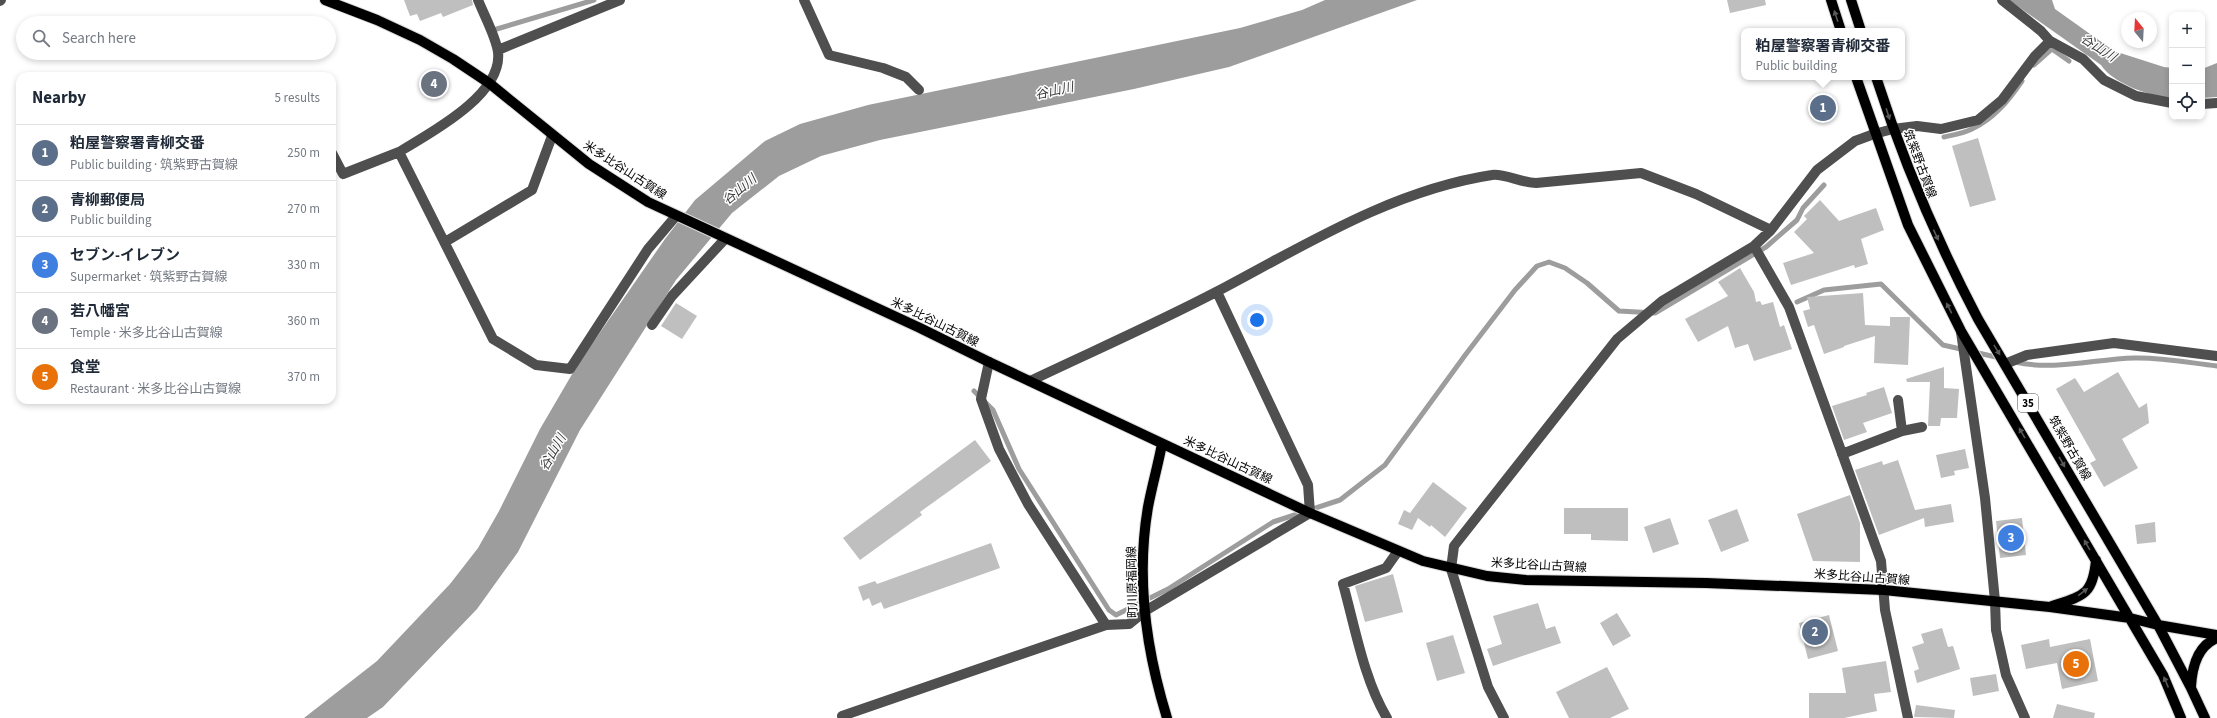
<!DOCTYPE html>
<meta charset="utf-8">
<style>
:root{--surface:#fff;--page:#f6f6f7;--text:#1f2937;--muted:#747a83;--line:#e0e1e3;--accent:#000}
body{margin:0;font-family:"Source Sans 3","Noto Sans JP",sans-serif;background:var(--page);color:var(--text)}
.controls{position:absolute;right:12px;top:12px;display:grid;overflow:hidden;border-radius:8px;box-shadow:0 2px 6px #0003}
.controls button{width:36px;height:36px;display:grid;place-items:center;padding:0;border:0;border-bottom:1px solid var(--line);background:var(--surface);color:var(--text);font:20px sans-serif}
.compass{position:absolute;left:2121px;top:12px;width:36px;height:36px;border-radius:50%;background:var(--surface);box-shadow:0 2px 6px #0003;rotate:342deg}
.you{position:absolute;left:1257px;top:320px;width:14px;height:14px;margin:-10px;border:3px solid #fff;border-radius:50%;background:#1a73e8;box-shadow:0 0 0 6px #1a73e833}
.badge{display:grid;place-items:center;width:26px;height:26px;border-radius:50%;background:var(--accent);color:#fff;font-size:13px;font-weight:700}
.pin{position:absolute;translate:-50% -50%;border:2px solid #fff;box-shadow:0 1px 4px #0006}
.popup{position:absolute;left:1741px;top:28px;width:164px;height:52px;box-sizing:border-box;display:grid;place-content:center;border-radius:8px;background:var(--surface);filter:drop-shadow(0 1px 3px #0005);font-size:13px;white-space:nowrap;color:var(--muted)}
.popup b{font-size:15px;color:var(--text)}
.popup::after{content:'';position:absolute;left:50%;top:100%;margin-left:-8px;border:8px solid transparent;border-top-color:var(--surface)}
.list{margin:0;padding:0;list-style:none}
h2{display:flex;justify-content:space-between;align-items:center;height:52px;margin:0;padding:0 16px;font-size:17px}
h2 small{font-size:13px;font-weight:400;color:var(--muted)}
.list li{display:grid;grid-template-columns:26px 1fr auto;gap:12px;align-items:center;box-sizing:border-box;height:56px;padding:0 16px;border-top:1px solid var(--line)}
.list b{display:block;font-size:15px;white-space:nowrap}
.list p{margin:0;font-size:13px;white-space:nowrap;color:var(--muted)}
.list em{font-size:13px;font-style:normal;color:var(--muted)}
.icon{flex:none;width:22px;height:22px;fill:none;stroke:currentColor;stroke-width:2;stroke-linecap:round;stroke-linejoin:round}
.map{position:relative;flex:none;width:2217px;height:718px;overflow:hidden}
.search{position:absolute;background:var(--surface);box-shadow:0 2px 6px #0003;left:16px;top:16px;width:320px;height:44px;display:flex;align-items:center;gap:10px;box-sizing:border-box;padding:0 14px;border-radius:22px;color:var(--muted);font-size:15px}
.panel{position:absolute;background:var(--surface);box-shadow:0 2px 6px #0003;left:16px;top:72px;width:320px;height:332px;border-radius:12px}
.map>svg:first-child{display:block}
.water{fill:#9d9d9d}
.lines{fill:none;stroke-linecap:round;stroke-linejoin:round}
.stream{stroke:#9d9d9d;stroke-width:5}
.building{fill:#bfbfbf}
.major-casing{stroke:#dbdbdb;stroke-width:12}
.minor{stroke:#4f4f4f;stroke-width:10}
.major{stroke:#000;stroke-width:10}
.oneway{fill:#595959}
.labels{text-anchor:middle;stroke-width:3;stroke-linejoin:round;paint-order:stroke}
.shield{fill:#fff;stroke:#4c4c4c;stroke-width:1}
.shield-label{font-size:11px;font-weight:bold;fill:#000}
.street-label{font-size:12px;fill:#000;stroke:#fff}
.water-label{font-size:13px;font-style:italic;fill:#3e3e3e;stroke:#fff}
</style>
<div class="map">
<svg width="2217" height="718" viewBox="0 0 2217 718">
<rect width="100%" height="100%" fill="#fff"/>
<!-- water -->
<path class="water" d="M 1325,0 L 1417,0 L 1229,67 L 1134,89 L 880,140 L 821,156 L 779,176 L 732,213 L 676,280 L 580,430 L 518,552 L 477,609 L 383,707 L 367,718 L 304,718 L 377,661 L 450,584 L 478,548 L 499,511 L 540,429 L 578,364 L 665,239 L 695,200 L 765,141 L 800,124 L 868,105 L 1240,28 L 1302,10 Z
M 2009,0 L 2052,0 L 2055,9 L 2114,51 L 2164,67 L 2172,68 L 2172,98 C 2151,97 2112,83 2101,65 Z
M 2217,63 L 2217,97 L 2202,98 L 2202,69 Z"/>
<g class="lines">
<!-- stream -->
<path class="stream" d="M 490,31 L 594,0
M 2034,65 L 2052,49 L 2069,61
M 1944,137 C 1953,135 1964,133 1972,129 C 1994,119 2009,100 2022,81
M 1797,302 L 1824,290 L 1881,284 L 1943,345 L 1965,350
M 1974,352 L 2000,358
M 2015,362 C 2054,371 2095,359 2134,358 C 2161,357 2190,363 2217,366
M 974,391 L 993,410 L 1019,469 L 1109,610 L 1116,615 L 1168,589 L 1273,522 L 1340,500 L 1385,465 L 1466,354 L 1515,290 L 1537,266 L 1549,262 L 1565,268 L 1587,283 L 1619,311 L 1655,313 L 1766,247 L 1797,220 L 1803,208 L 1824,185"/>
</g>
<!-- building -->
<path class="building" d="M 404,0 L 472,0 L 473,5 L 443,17 L 441,13 L 420,21 L 417,14 L 410,16 Z
M 1727,0 L 1765,0 L 1766,5 L 1730,13 Z
M 433,70 L 446,84 L 433,96 L 421,83 Z
M 1833,97 L 1838,112 L 1816,119 L 1811,103 Z
M 1978,138 L 1996,200 L 1970,207 L 1952,146 Z
M 1820,200 L 1839,221 L 1876,208 L 1884,230 L 1861,239 L 1868,264 L 1855,268 L 1854,265 L 1791,285 L 1783,263 L 1814,253 L 1794,232 L 1807,219 L 1804,216 Z
M 1740,268 L 1754,292 L 1756,302 L 1760,301 L 1762,305 L 1773,302 L 1780,327 L 1784,325 L 1792,349 L 1754,361 L 1748,344 L 1735,348 L 1728,326 L 1698,342 L 1685,319 L 1728,296 L 1718,282 Z
M 1863,293 L 1865,325 L 1890,326 L 1890,317 L 1910,317 L 1908,365 L 1874,363 L 1875,336 L 1844,346 L 1844,347 L 1824,354 L 1814,325 L 1808,327 L 1803,311 L 1810,309 L 1807,297 Z
M 676,303 L 697,316 L 682,339 L 661,326 Z
M 1944,367 L 1944,388 L 1959,389 L 1957,418 L 1941,418 L 1940,426 L 1928,426 L 1930,382 L 1907,382 L 1906,379 Z
M 2118,372 L 2139,408 L 2147,403 L 2149,423 L 2122,439 L 2138,468 L 2104,487 L 2090,463 L 2096,460 L 2056,389 L 2075,378 L 2084,392 Z
M 1884,387 L 1892,413 L 1863,423 L 1867,432 L 1844,440 L 1832,406 L 1867,395 L 1866,393 Z
M 975,440 L 991,461 L 920,512 L 922,515 L 860,560 L 843,538 Z
M 1965,449 L 1969,468 L 1954,471 L 1955,475 L 1941,478 L 1936,455 Z
M 1898,460 L 1915,510 L 1951,504 L 1954,522 L 1925,527 L 1924,518 L 1879,535 L 1855,470 L 1882,461 L 1883,465 Z
M 1433,482 L 1467,508 L 1445,537 L 1431,525 L 1430,527 L 1418,518 L 1412,530 L 1398,524 L 1404,510 L 1410,513 Z
M 1850,495 L 1860,523 L 1860,562 L 1813,561 L 1797,514 Z
M 1564,508 L 1628,508 L 1628,541 L 1591,540 L 1591,534 L 1564,534 Z
M 1737,509 L 1749,541 L 1721,552 L 1708,520 Z
M 1670,518 L 1679,544 L 1653,553 L 1644,527 Z
M 2022,518 L 2026,555 L 2000,558 L 1996,521 Z
M 2155,522 L 2156,542 L 2137,544 L 2135,525 Z
M 991,543 L 1000,568 L 884,609 L 881,602 L 872,606 L 869,598 L 863,601 L 858,587 L 875,581 L 877,584 Z
M 1393,574 L 1403,612 L 1365,622 L 1355,586 Z
M 1538,603 L 1546,629 L 1555,626 L 1561,643 L 1493,666 L 1487,649 L 1502,644 L 1493,616 Z
M 1617,613 L 1631,636 L 1613,646 L 1600,623 Z
M 1829,615 L 1838,651 L 1808,659 L 1799,623 Z
M 1942,628 L 1948,647 L 1953,646 L 1960,669 L 1917,683 L 1914,671 L 1919,669 L 1912,647 L 1924,643 L 1921,634 Z
M 1453,635 L 1465,673 L 1437,681 L 1426,643 Z
M 2049,639 L 2050,647 L 2090,639 L 2098,681 L 2062,689 L 2057,663 L 2026,669 L 2021,645 Z
M 1886,661 L 1891,692 L 1874,694 L 1877,711 L 1844,718 L 1809,718 L 1809,693 L 1846,693 L 1842,668 Z
M 1607,667 L 1629,709 L 1610,718 L 1569,718 L 1556,692 Z
M 1996,674 L 1999,691 L 1973,696 L 1970,678 Z
M 2057,704 L 2095,713 L 2094,718 L 2053,718 Z
M 1916,705 L 1955,710 L 1954,718 L 1914,717 Z"/>
<g class="lines">
<defs>
<path id="major" d="M 325,0 L 377,20 L 420,40 L 453,59 L 489,83 L 589,164 L 648,202 L 920,328 L 989,362 L 1310,513 L 1423,561 L 1487,576 L 1526,580 L 1706,583 L 1884,590 L 2050,607 L 2130,618 L 2158,625 L 2217,635
M 1831,0 L 1841,31
M 1851,0 L 1861,31
M 1856,77 L 1908,225 L 1961,331 L 2163,675 L 2181,718
M 1876,77 C 1903,161 1937,241 1978,319 L 2158,625 L 2191,688 L 2205,718
M 1162,444 C 1158,465 1152,486 1148,507 C 1136,577 1146,650 1167,718
M 2052,606 C 2083,596 2093,595 2096,560
M 2191,687 C 2192,667 2197,646 2217,638"/>
</defs>
<!-- major casing -->
<use href="#major" class="major-casing"/>
<!-- minor -->
<path class="minor" d="M 478,0 C 484,15 496,37 498,52 C 503,95 430,133 399,152 L 493,339 L 536,365 L 570,369 L 648,249 L 676,216
M 804,0 L 829,55 L 883,68 L 906,77 L 919,90
M 2002,0 L 2041,31 L 2050,41
M 0,1 L 1,0
M 498,50 L 620,0
M 2202,104 L 2217,103
M 332,153 L 343,174 L 399,152
M 445,242 L 532,190 L 552,136
M 1754,246 L 1789,307 L 1881,561 L 1885,610 L 1908,718
M 652,325 L 672,296 L 725,239
M 1961,332 L 1985,498 L 1995,601 L 1996,630 L 2006,675 L 2025,718
M 989,362 L 981,399 L 999,449 L 1028,504 L 1106,625
M 2005,364 L 2027,355 L 2114,343 L 2217,356
M 1030,381 C 1093,351 1157,323 1218,291 C 1305,245 1393,190 1492,175 C 1503,173 1522,183 1536,183 L 1641,173 L 1696,194 L 1771,230
M 1898,400 L 1902,431
M 1842,454 L 1902,431 L 1922,427
M 842,716 L 1106,625 L 1129,624 L 1145,611 L 1310,513 L 1308,485 L 1217,292
M 1387,718 C 1364,680 1355,627 1343,584 L 1386,568 L 1398,551
M 1504,718 L 1488,687 L 1451,569 L 1454,546 L 1617,339 L 1662,301 L 1754,246 L 1771,230 L 1817,170 L 1855,141 L 1874,134 L 1893,129 L 1917,126 L 1941,129 L 1978,120 L 2002,100 L 2035,56 L 2050,41 L 2083,59 L 2104,80 L 2136,96 L 2172,103"/>
<!-- major -->
<use href="#major" class="major"/>
</g>
<!-- one-way arrows -->
<defs><path id="oneway-solid" d="M-6-.8H1V-3.2L6.5 0L1 3.2V.8H-6Z"/></defs>
<g class="oneway">
<use href="#oneway-solid" transform="translate(1836 16) rotate(-108)"/>
<use href="#oneway-solid" transform="translate(1888 114) rotate(72)"/>
<use href="#oneway-solid" transform="translate(1936 235) rotate(65)"/>
<use href="#oneway-solid" transform="translate(1949 308) rotate(-117)"/>
<use href="#oneway-solid" transform="translate(1997 350) rotate(59)"/>
<use href="#oneway-solid" transform="translate(2022 433) rotate(-120)"/>
<use href="#oneway-solid" transform="translate(2062 462) rotate(60)"/>
<use href="#oneway-solid" transform="translate(2087 545) rotate(-120)"/>
<use href="#oneway-solid" transform="translate(2083 592) rotate(-38)"/>
<use href="#oneway-solid" transform="translate(2166 682) rotate(-113)"/>
</g>
<g class="labels">
<!-- shield labels -->
<rect class="shield" x="2018" y="394" width="20" height="18" rx="3"/>
<g class="shield-label">
<text x="2028" y="407">35</text>
</g>
<!-- street labels -->
<g class="street-label">
<text transform="translate(1920 164) rotate(69)" y="4">筑紫野古賀線</text>
<text transform="translate(625 170) rotate(33)" y="4">米多比谷山古賀線</text>
<text transform="translate(935 322) rotate(26)" y="4">米多比谷山古賀線</text>
<text transform="translate(2070 448) rotate(60)" y="4">筑紫野古賀線</text>
<text transform="translate(1228 460) rotate(25)" y="4">米多比谷山古賀線</text>
<text transform="translate(1539 565) rotate(3)" y="4">米多比谷山古賀線</text>
<text transform="translate(1862 577) rotate(4)" y="4">米多比谷山古賀線</text>
<text transform="translate(1132 582) rotate(-91)" y="4">町川原福岡線</text>
</g>
<!-- water labels -->
<g class="water-label">
<text transform="translate(2099 47) rotate(33)" y="5">谷山川</text>
<text transform="translate(1054 90) rotate(-12)" y="5">谷山川</text>
<text transform="translate(739 189) rotate(-40)" y="5">谷山川</text>
<text transform="translate(552 452) rotate(-60)" y="5">谷山川</text>
</g>
</g>
</svg>
<div class="controls">
<button>+</button>
<button>−</button>
<button><svg class="icon" aria-label="locate" viewBox="0 0 24 24"><circle cx="12" cy="12" r="6"/><path d="M12 2v4M12 18v4M2 12h4M18 12h4"/></svg></button>
</div>
<svg class="compass" viewBox="-18 -18 36 36"><path d="M0-13l5 13h-10z" fill="#e53935"/><path d="M0 13l5-13h-10z" fill="#747a83"/></svg>
<div class="you"></div>
<div class="pin badge" style="left:1823px;top:108px;background:#5c6f8a">1</div>
<div class="popup"><b>粕屋警察署青柳交番</b>Public building</div>
<div class="pin badge" style="left:1815px;top:632px;background:#5c6f8a">2</div>
<div class="pin badge" style="left:2011px;top:538px;background:#3f7fe0">3</div>
<div class="pin badge" style="left:434px;top:84px;background:#6b7280">4</div>
<div class="pin badge" style="left:2076px;top:664px;background:#e8710a">5</div>
<div class="search"><svg class="icon" aria-label="search" viewBox="0 0 24 24"><circle cx="10" cy="10" r="6"/><path d="M15 15l6 6"/></svg>Search here</div>
<section class="panel">
<h2>Nearby<small>5 results</small></h2>
<ul class="list">
<li><span class="badge" style="background:#5c6f8a">1</span><div><b>粕屋警察署青柳交番</b><p>Public building · 筑紫野古賀線</p></div><em>250 m</em></li>
<li><span class="badge" style="background:#5c6f8a">2</span><div><b>青柳郵便局</b><p>Public building</p></div><em>270 m</em></li>
<li><span class="badge" style="background:#3f7fe0">3</span><div><b>セブン-イレブン</b><p>Supermarket · 筑紫野古賀線</p></div><em>330 m</em></li>
<li><span class="badge" style="background:#6b7280">4</span><div><b>若八幡宮</b><p>Temple · 米多比谷山古賀線</p></div><em>360 m</em></li>
<li><span class="badge" style="background:#e8710a">5</span><div><b>食堂</b><p>Restaurant · 米多比谷山古賀線</p></div><em>370 m</em></li>
</ul>
</section>
</div>
